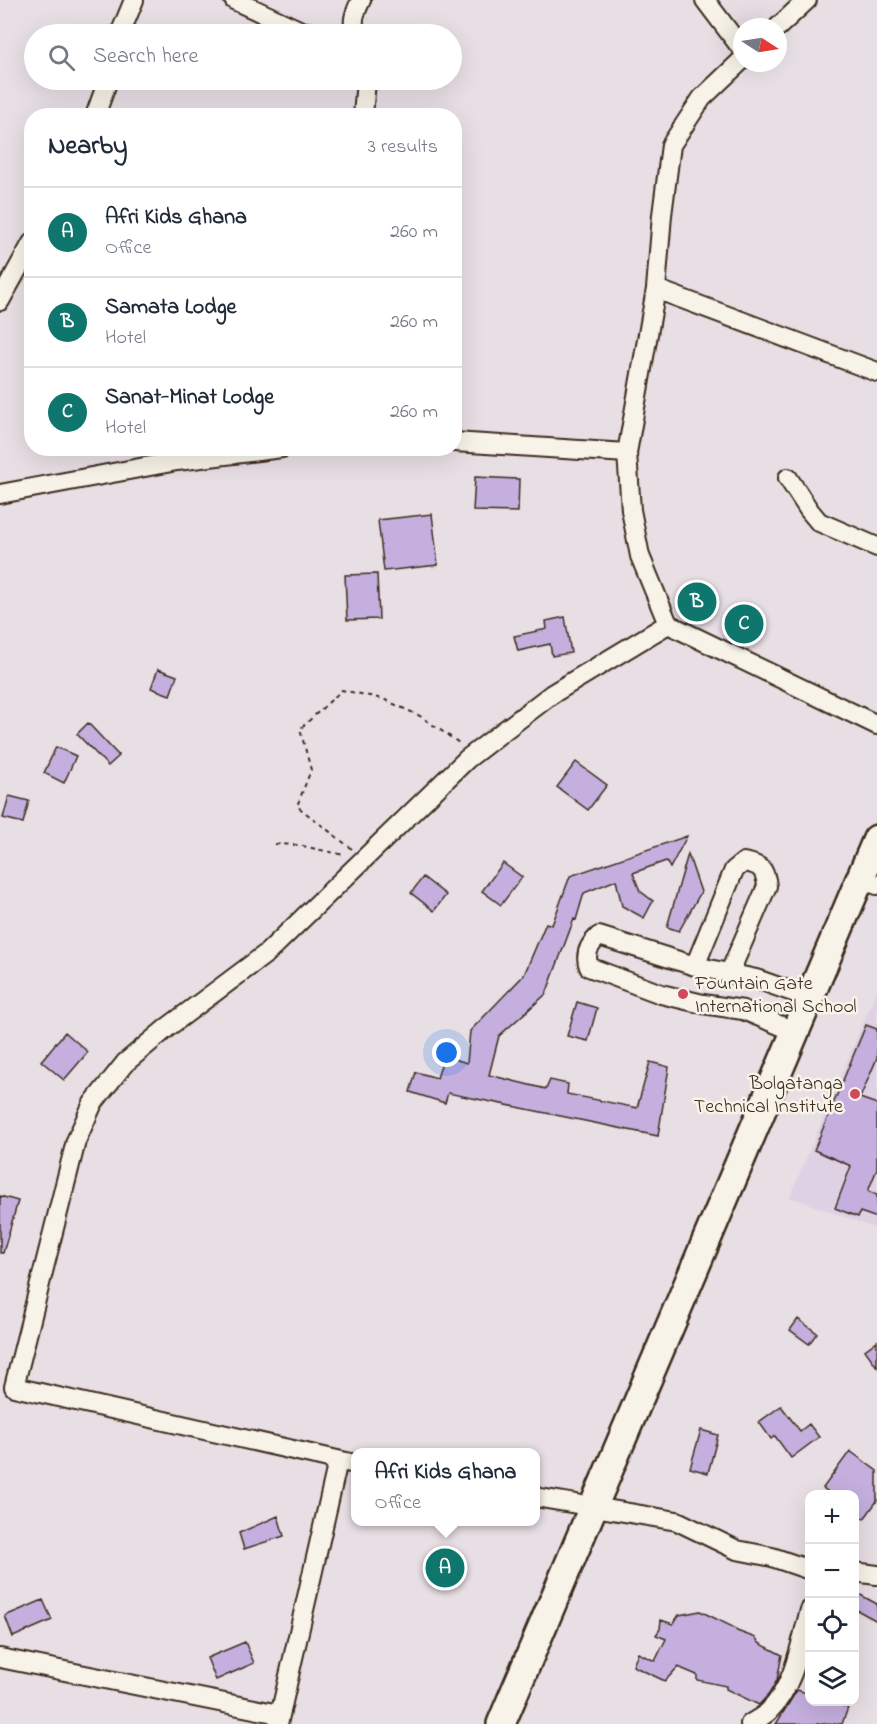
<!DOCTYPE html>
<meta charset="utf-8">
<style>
:root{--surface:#fff;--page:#f2f2f3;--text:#1f2937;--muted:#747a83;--line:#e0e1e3;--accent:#0f766e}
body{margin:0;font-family:"Indie Flower",sans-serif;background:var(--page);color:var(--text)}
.controls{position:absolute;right:18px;bottom:18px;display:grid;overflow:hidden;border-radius:12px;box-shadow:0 6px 24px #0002}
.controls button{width:54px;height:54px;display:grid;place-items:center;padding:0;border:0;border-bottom:2px solid var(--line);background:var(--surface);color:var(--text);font:30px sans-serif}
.compass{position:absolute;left:733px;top:18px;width:54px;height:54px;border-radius:50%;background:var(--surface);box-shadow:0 6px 24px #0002;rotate:102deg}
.you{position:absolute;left:447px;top:1053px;width:21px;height:21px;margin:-15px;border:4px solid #fff;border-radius:50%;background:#1a73e8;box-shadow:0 0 0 9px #1a73e833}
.badge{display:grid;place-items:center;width:39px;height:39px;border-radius:50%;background:var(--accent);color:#fff;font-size:20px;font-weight:700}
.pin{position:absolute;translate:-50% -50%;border:3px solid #fff;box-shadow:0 2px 6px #0006}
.popup{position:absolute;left:351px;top:1448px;width:189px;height:78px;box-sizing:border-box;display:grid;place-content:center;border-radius:12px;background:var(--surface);filter:drop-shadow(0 2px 4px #0005);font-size:20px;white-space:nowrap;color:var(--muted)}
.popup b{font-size:22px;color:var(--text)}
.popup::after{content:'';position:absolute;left:50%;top:100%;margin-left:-12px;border:12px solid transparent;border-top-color:var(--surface)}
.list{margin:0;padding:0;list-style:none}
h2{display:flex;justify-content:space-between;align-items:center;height:78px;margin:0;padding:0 24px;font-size:26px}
h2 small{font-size:20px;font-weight:400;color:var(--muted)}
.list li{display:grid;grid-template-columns:39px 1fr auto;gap:18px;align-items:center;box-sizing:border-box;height:90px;padding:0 24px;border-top:2px solid var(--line)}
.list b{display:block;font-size:22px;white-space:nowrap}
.list p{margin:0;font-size:20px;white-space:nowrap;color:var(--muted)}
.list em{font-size:20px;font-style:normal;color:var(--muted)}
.icon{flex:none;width:33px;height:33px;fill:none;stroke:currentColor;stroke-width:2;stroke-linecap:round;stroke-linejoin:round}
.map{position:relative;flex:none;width:877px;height:1724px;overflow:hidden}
.search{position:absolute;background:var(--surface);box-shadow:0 6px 24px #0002;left:24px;top:24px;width:438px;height:66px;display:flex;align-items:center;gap:15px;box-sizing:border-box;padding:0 21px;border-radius:33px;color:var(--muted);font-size:22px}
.panel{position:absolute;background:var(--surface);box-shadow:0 6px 24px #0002;left:24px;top:108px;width:438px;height:348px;border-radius:24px}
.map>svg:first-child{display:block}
.built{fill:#ded1e3}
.building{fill:#c5afde;stroke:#3b2a1e;stroke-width:1.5}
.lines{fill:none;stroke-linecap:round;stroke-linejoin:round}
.minor-casing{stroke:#3b2a1e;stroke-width:22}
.highway-casing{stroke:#3b2a1e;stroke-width:32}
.path{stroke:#3b2a1e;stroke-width:2;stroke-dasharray:4.5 4.5;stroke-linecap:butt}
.minor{stroke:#f7f3e8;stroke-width:18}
.highway{stroke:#f7f3e8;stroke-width:27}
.poi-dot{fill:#d1495b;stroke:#f7f3e8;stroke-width:2}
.labels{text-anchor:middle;stroke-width:5;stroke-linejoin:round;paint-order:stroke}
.poi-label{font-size:20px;fill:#3b2a1e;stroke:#f7f3e8;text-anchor:start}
</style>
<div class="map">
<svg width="877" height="1724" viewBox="0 0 877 1724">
<rect width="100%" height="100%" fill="#e8dfe5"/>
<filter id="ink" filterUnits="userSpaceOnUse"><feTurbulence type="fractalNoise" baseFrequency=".0167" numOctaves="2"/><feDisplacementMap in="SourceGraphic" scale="12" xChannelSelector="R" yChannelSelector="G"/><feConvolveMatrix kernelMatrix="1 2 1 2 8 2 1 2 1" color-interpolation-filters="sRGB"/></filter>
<g filter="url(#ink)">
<!-- built -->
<path class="built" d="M 877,990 L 877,1229 L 790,1197 Z"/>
<!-- building -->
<path class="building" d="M 475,477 L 519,479 L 518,512 L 473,511 Z
M 432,514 L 438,565 L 384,571 L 378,520 Z
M 377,574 L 379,619 L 347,620 L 345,575 Z
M 565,617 L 571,653 L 552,656 L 550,644 L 518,651 L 514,636 L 547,629 L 546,621 Z
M 158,669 L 177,676 L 170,695 L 151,688 Z
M 88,723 L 119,756 L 108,766 L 77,734 Z
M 56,747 L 76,756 L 64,783 L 44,773 Z
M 576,762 L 607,785 L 588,810 L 557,787 Z
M 9,796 L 29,801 L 23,823 L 3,818 Z
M 687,836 L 670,868 L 666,861 L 633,873 L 640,891 L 653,901 L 644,918 L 622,906 L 616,880 L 584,893 L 576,920 L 574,919 L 546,994 L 499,1036 L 489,1075 L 546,1089 L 550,1080 L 568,1084 L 567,1094 L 637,1108 L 650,1062 L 669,1067 L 658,1136 L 448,1093 L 445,1103 L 410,1092 L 416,1072 L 437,1078 L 444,1056 L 467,1063 L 470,1031 L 524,975 L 546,923 L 552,925 L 570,876 Z
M 688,854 L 701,892 L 679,931 L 667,927 Z
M 503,863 L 522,877 L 501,905 L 482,891 Z
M 423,877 L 446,895 L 434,911 L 411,893 Z
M 577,1002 L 597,1008 L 588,1041 L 567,1036 Z
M 866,1025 L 877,1029 L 877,1058 L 860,1098 L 877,1104 L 877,1169 L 868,1191 L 877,1195 L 877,1218 L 860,1212 L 858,1217 L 835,1208 L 851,1166 L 814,1150 Z
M 65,1032 L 88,1052 L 64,1080 L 41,1061 Z
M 0,1196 L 18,1201 L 3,1253 L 0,1253 Z
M 798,1319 L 817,1333 L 809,1344 L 790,1330 Z
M 877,1341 L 877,1367 L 865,1350 Z
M 781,1406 L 800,1431 L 809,1424 L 819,1437 L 791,1458 L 775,1436 L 771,1439 L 759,1422 Z
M 701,1430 L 718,1435 L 708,1473 L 690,1468 Z
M 850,1451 L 877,1471 L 877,1501 L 864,1519 L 855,1512 L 855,1494 L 831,1494 L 823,1488 Z
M 278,1516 L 284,1536 L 244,1549 L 239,1533 Z
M 855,1592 L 877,1604 L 877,1621 L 855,1609 Z
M 43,1600 L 52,1620 L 13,1637 L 5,1616 Z
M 700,1611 L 733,1627 L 737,1631 L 756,1638 L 759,1643 L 782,1655 L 777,1680 L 769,1694 L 759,1705 L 726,1689 L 726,1686 L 697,1680 L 697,1675 L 678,1667 L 665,1681 L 633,1666 L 638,1653 L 655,1661 L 666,1639 L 656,1635 L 660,1629 L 661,1620 L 673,1624 L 679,1615 Z
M 245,1642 L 254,1663 L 216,1680 L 207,1658 Z
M 797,1690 L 810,1694 L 810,1701 L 829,1701 L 848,1708 L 842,1724 L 776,1724 Z"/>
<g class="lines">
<defs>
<path id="minor" d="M 234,0 L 301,31 L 317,34
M 705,0 L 742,49
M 778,27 L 807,0
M 120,34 L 134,0
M 356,34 C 351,20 355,13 361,0
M 95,116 L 108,80
M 363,116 L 366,80
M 656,289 L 877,372
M 0,301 L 32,243
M 454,442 L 627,453
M 788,478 L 809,510 L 819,522 L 877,547
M 0,494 L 177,461 L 282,448
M 668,624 L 640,556 L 631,510 L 627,453 L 656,289 L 662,215 L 671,145 L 702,98 L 742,60
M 859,878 L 877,885
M 695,966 L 734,870 L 744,862 C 761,865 765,869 767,886 L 729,974
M 796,1032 L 743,1010 L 703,1004 L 661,994 L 589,967 C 584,954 589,945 599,936 L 695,966 L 756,979 L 810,998
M 355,1464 L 14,1387 L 76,1141 L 93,1103 L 125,1063 L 168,1027 L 267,953 L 467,759 L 552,694 L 668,624 L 877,725
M 535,1497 L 677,1521 L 737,1550 L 772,1557 L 810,1570
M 854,1572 L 877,1575
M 0,1658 L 279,1714
M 278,1724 L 338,1461
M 750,1724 C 756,1720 764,1716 769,1711 C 795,1685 800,1644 810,1610"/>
<path id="highway" d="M 501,1724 L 877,839"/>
</defs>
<!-- minor casing -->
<use href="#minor" class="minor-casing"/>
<!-- highway casing -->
<use href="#highway" class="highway-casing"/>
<!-- path -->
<path class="path" d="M 275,844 L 298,845 L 344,855
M 352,849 L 297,806 L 311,770 L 300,729 L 342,690 L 383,699 L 420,716 L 462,745"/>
<!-- minor -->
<use href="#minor" class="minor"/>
<!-- highway -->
<use href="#highway" class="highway"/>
</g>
</g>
<!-- markers -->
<g class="poi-dot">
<circle cx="683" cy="994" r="6"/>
<circle cx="855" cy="1094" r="6"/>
</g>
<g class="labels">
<!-- poi labels -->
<g class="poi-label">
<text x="695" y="989">Fountain Gate<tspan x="695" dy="23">International School</tspan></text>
<text x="843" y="1089" text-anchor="end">Bolgatanga<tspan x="843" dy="23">Technical Institute</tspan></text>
</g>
</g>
</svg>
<div class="controls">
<button>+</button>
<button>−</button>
<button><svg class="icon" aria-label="locate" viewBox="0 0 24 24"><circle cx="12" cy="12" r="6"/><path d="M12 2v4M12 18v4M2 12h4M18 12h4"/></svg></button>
<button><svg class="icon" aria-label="layers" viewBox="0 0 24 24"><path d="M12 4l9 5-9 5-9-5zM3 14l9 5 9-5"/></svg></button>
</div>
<svg class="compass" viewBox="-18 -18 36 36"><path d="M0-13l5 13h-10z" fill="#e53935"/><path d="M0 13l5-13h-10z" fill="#747a83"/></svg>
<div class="you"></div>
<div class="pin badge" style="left:445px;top:1568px">A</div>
<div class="popup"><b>Afri Kids Ghana</b>Office</div>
<div class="pin badge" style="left:697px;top:602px">B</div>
<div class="pin badge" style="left:744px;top:624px">C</div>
<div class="search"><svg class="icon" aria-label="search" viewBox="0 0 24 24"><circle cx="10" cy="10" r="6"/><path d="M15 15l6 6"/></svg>Search here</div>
<section class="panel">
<h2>Nearby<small>3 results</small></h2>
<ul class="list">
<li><span class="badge">A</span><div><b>Afri Kids Ghana</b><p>Office</p></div><em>260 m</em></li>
<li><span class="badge">B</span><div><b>Samata Lodge</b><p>Hotel</p></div><em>260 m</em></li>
<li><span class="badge">C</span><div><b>Sanat-Minat Lodge</b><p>Hotel</p></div><em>260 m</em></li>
</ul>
</section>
</div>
